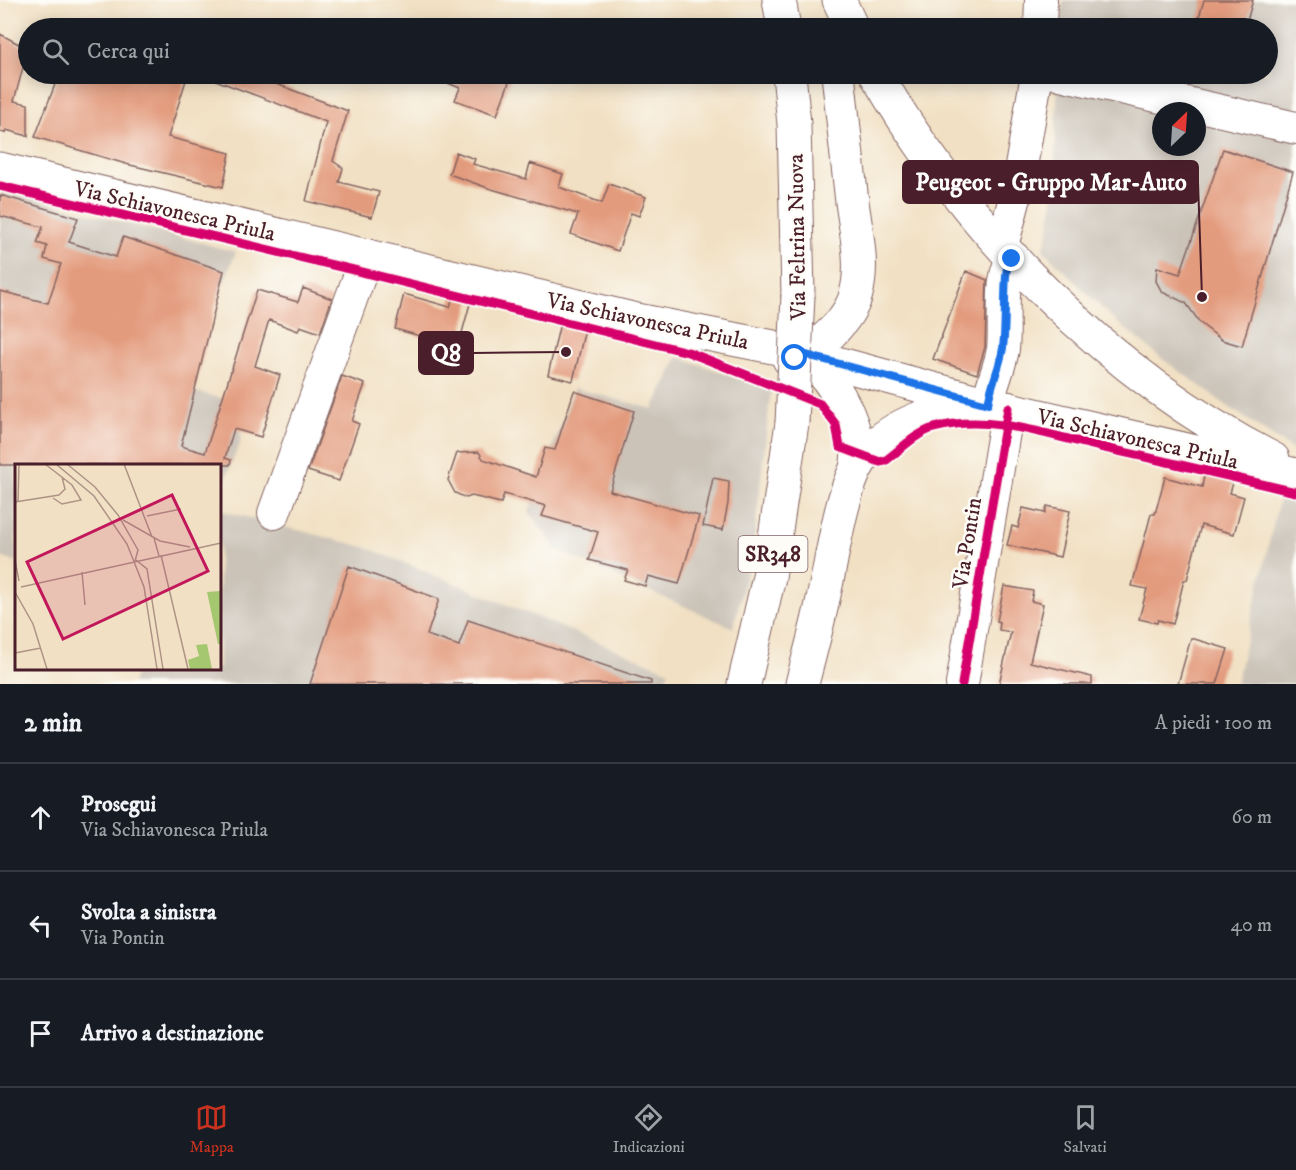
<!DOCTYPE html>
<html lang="it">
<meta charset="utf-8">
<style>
:root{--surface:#171b24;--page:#242831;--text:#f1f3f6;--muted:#9ea1a6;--line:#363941;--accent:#c8321e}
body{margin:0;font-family:"IM FELL DW Pica",serif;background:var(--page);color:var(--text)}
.compass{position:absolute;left:1152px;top:102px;width:54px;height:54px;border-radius:50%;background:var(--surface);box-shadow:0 3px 15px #0003;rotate:25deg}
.stop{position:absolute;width:18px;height:18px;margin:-14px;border:4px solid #1a73e8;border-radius:50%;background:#fff}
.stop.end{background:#1a73e8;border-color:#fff;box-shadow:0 2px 6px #0008}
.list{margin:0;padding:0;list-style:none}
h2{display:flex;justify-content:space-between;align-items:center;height:78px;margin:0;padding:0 24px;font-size:26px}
h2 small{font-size:20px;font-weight:400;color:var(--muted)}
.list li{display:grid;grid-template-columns:39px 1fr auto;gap:18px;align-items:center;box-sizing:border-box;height:108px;padding:0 24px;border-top:2px solid var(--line)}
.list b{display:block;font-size:22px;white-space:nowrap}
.list p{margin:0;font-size:20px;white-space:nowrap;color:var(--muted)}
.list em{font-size:20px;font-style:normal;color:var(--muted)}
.icon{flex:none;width:33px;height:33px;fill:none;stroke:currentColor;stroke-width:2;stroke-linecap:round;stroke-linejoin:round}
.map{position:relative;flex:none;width:1296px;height:684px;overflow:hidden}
.search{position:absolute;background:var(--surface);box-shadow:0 3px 15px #0003;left:18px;right:18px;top:18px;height:66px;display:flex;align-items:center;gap:15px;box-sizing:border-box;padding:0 21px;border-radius:33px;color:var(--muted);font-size:22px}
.sheet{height:402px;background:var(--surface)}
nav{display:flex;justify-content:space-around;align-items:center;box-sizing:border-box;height:84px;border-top:2px solid var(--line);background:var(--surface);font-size:16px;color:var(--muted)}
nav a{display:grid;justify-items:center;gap:3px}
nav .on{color:var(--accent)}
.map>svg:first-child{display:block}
.industrial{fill:#cbc3b8;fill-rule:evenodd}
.building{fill:#e39b7e}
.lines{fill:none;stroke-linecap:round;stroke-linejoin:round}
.minor-casing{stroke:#846360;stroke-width:34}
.major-casing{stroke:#846360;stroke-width:35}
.minor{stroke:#fff;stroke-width:32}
.major{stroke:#fff;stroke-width:33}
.major-bridge-casing{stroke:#846360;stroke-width:35;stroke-linecap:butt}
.major-bridge{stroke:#fff;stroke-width:33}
.cycleway-casing{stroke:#fdfcf7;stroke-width:13}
.cycleway{stroke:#d6006c;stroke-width:9}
.route{stroke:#1a73e8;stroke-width:8}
.labels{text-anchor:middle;stroke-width:5;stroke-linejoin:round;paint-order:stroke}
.shield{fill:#fdfcf7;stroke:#806168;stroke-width:1.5}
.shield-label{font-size:21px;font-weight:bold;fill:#4a1f2b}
.street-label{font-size:22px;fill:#4a1f2b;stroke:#fdfcf7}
.inset-road{fill:none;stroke:#ae9386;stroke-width:1.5}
.view{fill:#c2185b;fill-opacity:0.15;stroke:#c2185b;stroke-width:3}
.inset-edge{fill:none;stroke:#4a1f2b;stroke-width:3}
.leader{fill:none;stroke:#4a1f2b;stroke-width:2}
.callout-dot{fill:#4a1f2b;stroke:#fdfcf7;stroke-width:2}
.callout{fill:#4a1f2b;stroke:#4a1f2b;stroke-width:2}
.callout-label{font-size:24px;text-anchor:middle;font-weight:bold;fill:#fff}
</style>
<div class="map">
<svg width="1296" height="684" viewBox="0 0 1296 684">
<rect width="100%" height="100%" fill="#fdfcf7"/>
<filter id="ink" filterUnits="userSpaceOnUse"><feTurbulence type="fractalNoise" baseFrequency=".0167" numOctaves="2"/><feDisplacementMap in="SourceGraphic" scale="12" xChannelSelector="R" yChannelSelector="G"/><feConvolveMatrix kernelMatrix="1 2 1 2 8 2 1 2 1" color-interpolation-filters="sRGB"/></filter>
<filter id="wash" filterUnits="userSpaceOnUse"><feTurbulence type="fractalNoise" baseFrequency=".008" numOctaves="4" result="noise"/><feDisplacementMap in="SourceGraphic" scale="24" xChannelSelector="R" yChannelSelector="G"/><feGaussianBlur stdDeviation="1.35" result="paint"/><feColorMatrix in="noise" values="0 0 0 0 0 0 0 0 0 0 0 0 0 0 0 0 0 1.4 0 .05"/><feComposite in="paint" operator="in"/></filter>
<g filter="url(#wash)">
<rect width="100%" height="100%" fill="#f1e0c3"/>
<!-- industrial -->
<path class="industrial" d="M 1063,0 L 1296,0 L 1296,452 L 1226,405 L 1156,354 L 1111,317 L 1043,250 L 1049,231 L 1053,203 L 1058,74 L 1268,74 L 1268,28 L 1061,28 ZM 1161,111 L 1197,111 L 1197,147 L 1161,147 Z
M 0,192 L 35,199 L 236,252 L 181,388 L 244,404 L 240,442 L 219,496 L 219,465 L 16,465 L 16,562 L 0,557 Z
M 678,357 L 771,390 L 753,550 L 733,628 L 557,550 L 529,512 L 574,388 L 653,409 Z
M 1280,496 L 1296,500 L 1296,684 L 1236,684 Z
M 219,510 L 368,548 L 669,671 L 664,684 L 132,684 L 137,668 L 219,668 Z"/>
<g id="blocks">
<!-- building -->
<path class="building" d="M 1204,0 L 1253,0 L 1245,28 L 1196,28 Z
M 0,34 L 28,49 L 14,101 L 28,104 L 28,136 L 6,130 L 5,133 L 0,132 Z
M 59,74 L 188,74 L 168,137 L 230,153 L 223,187 L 126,164 L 35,137 Z
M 203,74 L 250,74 L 348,111 L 333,161 L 343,168 L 339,182 L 379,192 L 372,217 L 306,201 L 326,122 L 202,75 Z
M 426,74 L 512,74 L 497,115 L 455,100 L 460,88 Z
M 1223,149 L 1293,172 L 1242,346 L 1222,340 L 1200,323 L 1186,303 L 1162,292 L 1156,281 L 1157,267 L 1180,274 Z
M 456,152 L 475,159 L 473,164 L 526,179 L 530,163 L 563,174 L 559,187 L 602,203 L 609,184 L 646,197 L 639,216 L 631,213 L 618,251 L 571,234 L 578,214 L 488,188 L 449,174 Z
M 0,195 L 78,218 L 69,242 L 116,257 L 123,237 L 224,271 L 181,446 L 205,453 L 257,290 L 298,302 L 303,288 L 332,299 L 320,333 L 300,326 L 298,331 L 269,320 L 255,366 L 280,375 L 261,437 L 234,429 L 225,458 L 231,460 L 230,465 L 0,465 L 0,291 L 48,303 L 61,264 L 44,259 L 47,246 L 37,243 L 43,227 L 0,216 Z
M 966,271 L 987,280 L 985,347 L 977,374 L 933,359 Z
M 404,294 L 450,307 L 453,296 L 471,300 L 454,362 L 437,357 L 441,342 L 395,329 Z
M 560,323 L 585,329 L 573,381 L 548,375 Z
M 342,376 L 365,384 L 352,421 L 359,424 L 339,481 L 308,471 Z
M 574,391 L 634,411 L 610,491 L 699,516 L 679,584 L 648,576 L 645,586 L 624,580 L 628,570 L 589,560 L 598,532 L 542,516 L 546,506 L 504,494 L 501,503 L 472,496 L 466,498 L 455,493 L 448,480 L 457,453 L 479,452 L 483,459 L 536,477 L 545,448 L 555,450 Z
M 1204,476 L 1233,483 L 1230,493 L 1244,497 L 1234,534 L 1201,525 L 1187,580 L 1184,580 L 1173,624 L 1158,620 L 1157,623 L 1139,619 L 1147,589 L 1132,586 L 1151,514 L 1155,514 L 1165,477 L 1202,487 Z
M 713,478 L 729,481 L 728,503 L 723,530 L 703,526 Z
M 1047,506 L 1070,511 L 1060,557 L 1007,545 L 1012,526 L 1018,528 L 1023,508 L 1045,513 Z
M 349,566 L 439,599 L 427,635 L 459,646 L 468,620 L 651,681 L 651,684 L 310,684 Z
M 1004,586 L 1033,591 L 1031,601 L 1043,604 L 1030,662 L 1092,677 L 1092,684 L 999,684 L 1011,632 L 999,630 L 1000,622 L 997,621 Z
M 1191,638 L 1228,649 L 1217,684 L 1178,684 Z"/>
</g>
</g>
<g filter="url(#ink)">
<use href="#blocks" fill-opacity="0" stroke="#846360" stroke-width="1.5"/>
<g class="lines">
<defs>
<path id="minor" d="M 1040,28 L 1041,0
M 1060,74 L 1296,128
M 1000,243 L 1005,235 L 1017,190 L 1037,74
M 988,404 C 991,385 1000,368 1003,349 C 1006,325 998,275 1014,258
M 274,513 L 367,255
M 962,684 L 1008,408"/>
<path id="major" d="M 779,0 L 784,28
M 839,0 L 852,28
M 789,74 L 794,124 L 798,295
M 876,74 C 967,231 1110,376 1273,459
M 0,169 L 637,320 L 788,350 L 988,404 L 1296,475
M 803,354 C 832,373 865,434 856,468
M 789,359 C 814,355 850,319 856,294 C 864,266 856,231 852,202 C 847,159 843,116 838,74
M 744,684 L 769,577 L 792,423
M 802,684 C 809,656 817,628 823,599 C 832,563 841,482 865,455 C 893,422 939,409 980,404"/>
</defs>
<!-- minor casing -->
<use href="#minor" class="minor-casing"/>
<!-- major casing -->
<use href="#major" class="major-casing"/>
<!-- minor -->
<use href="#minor" class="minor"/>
<!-- major -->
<use href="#major" class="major"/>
<defs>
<path id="major-bridge" d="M 792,423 L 798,295"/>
</defs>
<!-- major-bridge casing -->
<use href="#major-bridge" class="major-bridge-casing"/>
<!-- major-bridge -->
<use href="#major-bridge" class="major-bridge"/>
<defs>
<path id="cycleway" d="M 0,186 L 362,272 L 688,352 L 820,404 L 836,425 L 840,447 L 880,462 L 885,461 C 900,450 916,433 934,428 C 988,413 1048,435 1100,447 C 1166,461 1231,477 1296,492
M 962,684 L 1008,408"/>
</defs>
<!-- cycleway casing -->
<use href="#cycleway" class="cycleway-casing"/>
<!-- cycleway -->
<use href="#cycleway" class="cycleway"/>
</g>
</g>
<g class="lines" filter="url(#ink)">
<!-- route -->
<path class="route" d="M 795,358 L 803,354 L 988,404 C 991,384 1000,367 1003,348 C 1006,324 1004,300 1006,276 L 1007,267 L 1012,259"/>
</g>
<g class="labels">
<!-- shield labels -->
<rect class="shield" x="738.5" y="536" width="69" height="36" rx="4.5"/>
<g class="shield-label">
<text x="773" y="561">SR348</text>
</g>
<!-- street labels -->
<g class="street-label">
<text transform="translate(175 210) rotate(13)" y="8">Via Schiavonesca Priula</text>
<text transform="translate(796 237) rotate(-91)" y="8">Via Feltrina Nuova</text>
<text transform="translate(648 320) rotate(12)" y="8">Via Schiavonesca Priula</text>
<text transform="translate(1138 438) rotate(13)" y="8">Via Schiavonesca Priula</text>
<text transform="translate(966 543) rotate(-81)" y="8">Via Pontin</text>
</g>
</g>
<!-- overview -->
<g transform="translate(15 464)">
<rect width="206" height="206" fill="#f1e0c3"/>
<path d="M 205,127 L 206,180 L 203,180 L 192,128 ZM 192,180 L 197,205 L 175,205 L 173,196 L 184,192 L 181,181 Z" fill="#a5c770"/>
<path class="inset-road" d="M 30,0 L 57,21 L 66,36 L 47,40 L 38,34M 41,0 L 79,32 L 112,80 L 129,123 L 142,205M 52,0 L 80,23 L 103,51 L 123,86 L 120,97M 109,0 L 137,73M 0,38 L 44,31 L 50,25 L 47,13M 3,38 L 4,0M 132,52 L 166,45M 108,56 L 145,77 L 175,83M 139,74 L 144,92M 146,91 L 173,205M 0,96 L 4,117M 121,96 L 132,105 L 148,205M 67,108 L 70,141M 6,123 L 206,79M 0,128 L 18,160 L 32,205M 0,189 L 26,184"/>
<path class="view" d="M 157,31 L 193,107 L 48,175 L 12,98 Z"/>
<rect width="206" height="206" class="inset-edge"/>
</g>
<!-- callouts -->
<path class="leader" d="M1202 297L1198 182M566 352L473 353"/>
<g class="callout-dot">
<circle cx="1202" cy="297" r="6"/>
<circle cx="566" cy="352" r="6"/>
</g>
<g class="callout">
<rect x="903" y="161" width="295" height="42" rx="6"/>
<rect x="419" y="332" width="54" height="42" rx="6"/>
</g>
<g class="callout-label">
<text x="1051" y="190">Peugeot - Gruppo Mar-Auto</text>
<text x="446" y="361">Q8</text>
</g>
</svg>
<svg class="compass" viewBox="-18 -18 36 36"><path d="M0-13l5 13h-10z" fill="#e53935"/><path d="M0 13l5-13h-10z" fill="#9ea1a6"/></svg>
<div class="stop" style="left:795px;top:358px"></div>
<div class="stop end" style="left:1012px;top:259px"></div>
<div class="search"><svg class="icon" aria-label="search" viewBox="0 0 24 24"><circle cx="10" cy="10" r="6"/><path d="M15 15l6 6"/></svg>Cerca qui</div>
</div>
<section class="sheet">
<h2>2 min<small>A piedi · 100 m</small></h2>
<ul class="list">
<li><svg class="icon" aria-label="ahead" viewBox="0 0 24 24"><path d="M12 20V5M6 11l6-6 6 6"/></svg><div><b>Prosegui</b><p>Via Schiavonesca Priula</p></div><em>60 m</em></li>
<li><svg class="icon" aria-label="left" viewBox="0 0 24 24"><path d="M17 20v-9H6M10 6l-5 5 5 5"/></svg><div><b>Svolta a sinistra</b><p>Via Pontin</p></div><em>40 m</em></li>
<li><svg class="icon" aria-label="arrive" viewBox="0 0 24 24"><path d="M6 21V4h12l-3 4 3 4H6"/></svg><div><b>Arrivo a destinazione</b></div></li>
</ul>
</section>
<nav>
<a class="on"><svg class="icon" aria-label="map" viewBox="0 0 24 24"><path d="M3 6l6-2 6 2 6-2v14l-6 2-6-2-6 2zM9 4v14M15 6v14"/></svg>Mappa</a>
<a><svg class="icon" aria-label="directions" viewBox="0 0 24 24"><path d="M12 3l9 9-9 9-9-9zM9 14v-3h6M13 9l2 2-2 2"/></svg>Indicazioni</a>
<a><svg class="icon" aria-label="saved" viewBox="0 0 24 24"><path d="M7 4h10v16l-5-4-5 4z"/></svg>Salvati</a>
</nav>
